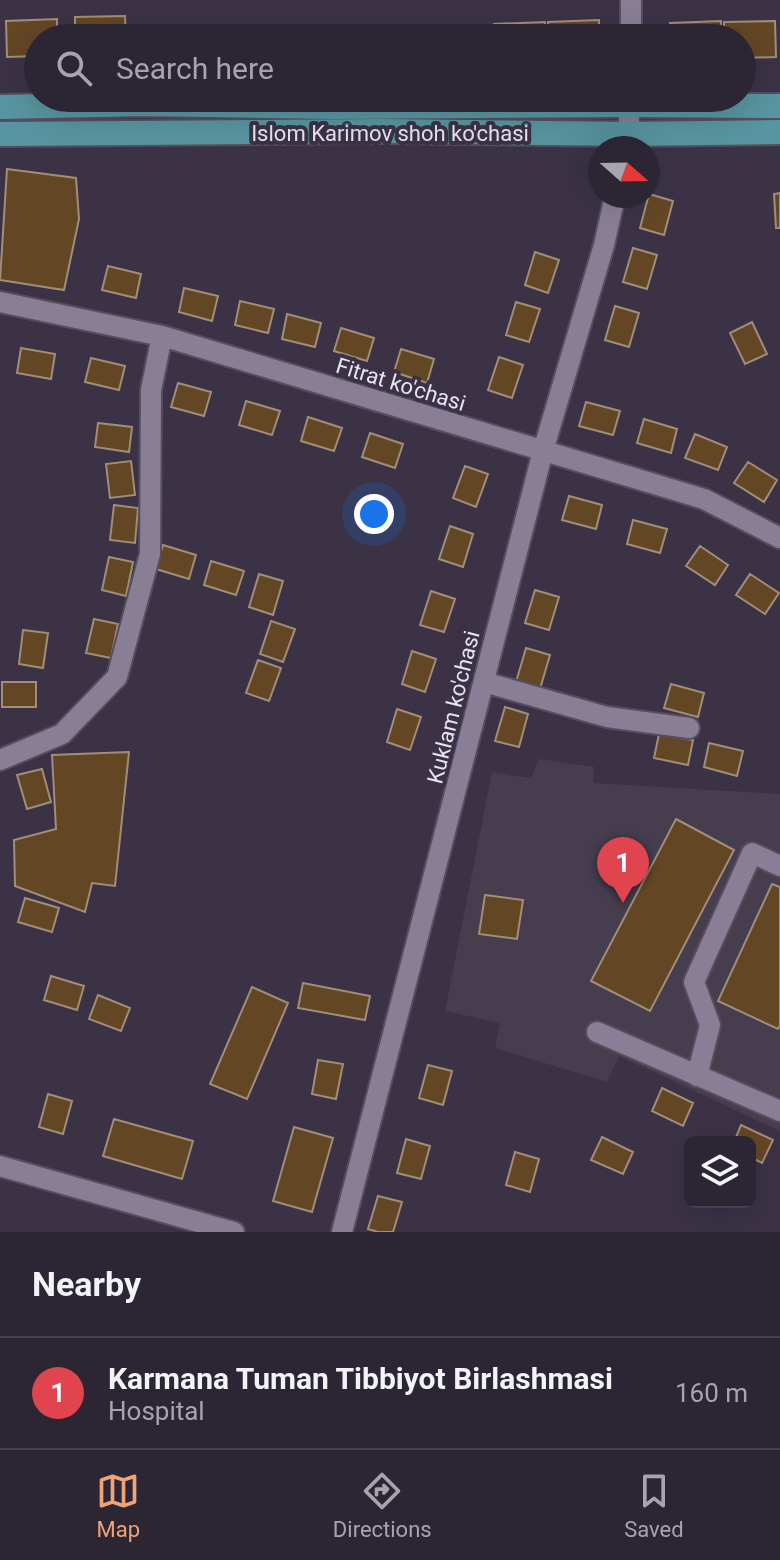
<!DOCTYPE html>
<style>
:root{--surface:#2c2634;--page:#383240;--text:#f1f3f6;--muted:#a6a5ac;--line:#48434f;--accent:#efa377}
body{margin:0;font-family:Roboto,sans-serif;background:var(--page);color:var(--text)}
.controls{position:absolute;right:24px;bottom:24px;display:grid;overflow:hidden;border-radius:12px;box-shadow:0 8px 32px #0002}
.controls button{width:72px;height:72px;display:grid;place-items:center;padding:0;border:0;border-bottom:2px solid var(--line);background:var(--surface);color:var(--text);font:40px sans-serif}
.compass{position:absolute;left:588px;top:136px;width:72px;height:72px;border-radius:50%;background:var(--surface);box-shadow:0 8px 32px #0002;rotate:110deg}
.you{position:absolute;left:374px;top:514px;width:28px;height:28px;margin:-20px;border:6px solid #fff;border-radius:50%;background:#1a73e8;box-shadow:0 0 0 12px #1a73e833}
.badge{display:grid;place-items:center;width:52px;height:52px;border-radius:50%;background:var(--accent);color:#fff;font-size:26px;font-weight:700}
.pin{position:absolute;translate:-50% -66px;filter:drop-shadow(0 2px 4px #0008)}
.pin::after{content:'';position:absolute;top:42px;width:28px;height:24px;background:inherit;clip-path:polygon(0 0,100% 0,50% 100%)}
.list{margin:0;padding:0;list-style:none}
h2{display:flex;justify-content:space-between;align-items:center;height:104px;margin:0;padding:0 32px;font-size:34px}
h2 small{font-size:26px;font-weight:400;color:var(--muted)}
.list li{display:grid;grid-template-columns:52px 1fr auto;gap:24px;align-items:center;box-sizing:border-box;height:112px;padding:0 32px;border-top:2px solid var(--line)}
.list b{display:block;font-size:30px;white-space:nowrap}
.list p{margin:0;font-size:26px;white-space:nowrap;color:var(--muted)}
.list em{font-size:26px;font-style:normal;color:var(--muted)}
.icon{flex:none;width:44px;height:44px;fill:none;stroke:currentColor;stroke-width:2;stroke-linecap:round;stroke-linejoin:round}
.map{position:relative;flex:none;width:780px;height:1232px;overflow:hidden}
.search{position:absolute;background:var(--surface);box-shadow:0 8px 32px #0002;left:24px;right:24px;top:24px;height:88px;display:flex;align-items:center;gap:20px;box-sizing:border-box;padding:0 28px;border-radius:44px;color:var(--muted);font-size:30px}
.sheet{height:216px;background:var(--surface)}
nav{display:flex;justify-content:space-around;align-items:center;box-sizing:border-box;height:112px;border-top:2px solid var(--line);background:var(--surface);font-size:22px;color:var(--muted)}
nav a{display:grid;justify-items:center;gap:4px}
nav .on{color:var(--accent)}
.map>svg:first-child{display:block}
.medical{fill:#463d4e}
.building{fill:#634624;stroke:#a18e79;stroke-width:2}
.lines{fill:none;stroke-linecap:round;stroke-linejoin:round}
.minor-casing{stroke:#554e5f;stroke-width:24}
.primary-casing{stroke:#554e5f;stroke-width:28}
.minor{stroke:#887e96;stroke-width:20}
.primary{stroke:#5895a0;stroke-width:24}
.labels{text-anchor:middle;stroke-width:8;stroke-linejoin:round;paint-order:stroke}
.street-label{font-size:22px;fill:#e8e3f0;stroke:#3b3246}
</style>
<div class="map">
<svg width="780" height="1232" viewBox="0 0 780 1232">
<rect width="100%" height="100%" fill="#3b3246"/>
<!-- medical -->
<path class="medical" d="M 539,759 L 594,767 L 593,783 L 780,794 L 780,1131 L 619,1056 L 607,1082 L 495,1048 L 500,1023 L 445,1011 L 492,772 L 531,778 Z"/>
<!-- building -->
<path class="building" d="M 125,16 L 126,38 L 75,38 L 75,17 Z
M 57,19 L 57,38 L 38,38 L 38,56 L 7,57 L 6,21 Z
M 599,20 L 599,38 L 548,38 L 548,22 Z
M 721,21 L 721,38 L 671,38 L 670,23 Z
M 775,21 L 776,57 L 742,58 L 742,38 L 724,38 L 724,22 Z
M 545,22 L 546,38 L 495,38 L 494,24 Z
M 385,26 L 386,38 L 335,38 L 335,28 Z
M 492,26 L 493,38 L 442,38 L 441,27 Z
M 333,27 L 333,38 L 282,38 L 282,29 Z
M 440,27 L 440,38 L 389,38 L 389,29 Z
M 271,28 L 271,38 L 178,38 L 178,29 Z
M 7,169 L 76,178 L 79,219 L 64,290 L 0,280 Z
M 780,193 L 780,228 L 776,228 L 774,194 Z
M 649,194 L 673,201 L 664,235 L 640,228 Z
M 633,248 L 657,255 L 647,289 L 623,282 Z
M 535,252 L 559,260 L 548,293 L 525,285 Z
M 108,266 L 141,274 L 136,298 L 102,290 Z
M 184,288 L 218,296 L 212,321 L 179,312 Z
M 240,301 L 274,309 L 268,333 L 235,325 Z
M 516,302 L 540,309 L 529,342 L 506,335 Z
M 615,306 L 639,313 L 629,347 L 605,340 Z
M 287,314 L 321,323 L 315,347 L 282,339 Z
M 752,322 L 767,354 L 745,364 L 730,333 Z
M 341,328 L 374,338 L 367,361 L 334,351 Z
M 21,348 L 55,354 L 51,379 L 17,373 Z
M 401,349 L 434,359 L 427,383 L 394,372 Z
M 499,357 L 523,365 L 512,398 L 488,390 Z
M 91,358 L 125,366 L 119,390 L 85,382 Z
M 178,383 L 211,392 L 204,416 L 171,407 Z
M 246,401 L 280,411 L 272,435 L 239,425 Z
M 586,402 L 620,411 L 613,435 L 579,426 Z
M 308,417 L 342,428 L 334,451 L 301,441 Z
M 644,419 L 677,429 L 671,453 L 637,443 Z
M 98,423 L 132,427 L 129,452 L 95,447 Z
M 370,433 L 403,444 L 395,468 L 362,457 Z
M 695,434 L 727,447 L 718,470 L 685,458 Z
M 131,461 L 135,495 L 110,498 L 106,464 Z
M 748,462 L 777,480 L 764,502 L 734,483 Z
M 465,466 L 488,474 L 476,507 L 453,498 Z
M 569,496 L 602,505 L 596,529 L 562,520 Z
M 114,505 L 138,508 L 135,543 L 110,540 Z
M 633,520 L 667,529 L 660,553 L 627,544 Z
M 450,526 L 473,534 L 463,567 L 439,559 Z
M 163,545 L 196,555 L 189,579 L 156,569 Z
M 700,546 L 728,565 L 715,585 L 686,566 Z
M 109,557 L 133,562 L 126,596 L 102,590 Z
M 211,561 L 244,571 L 236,595 L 204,585 Z
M 259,574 L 283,581 L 273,615 L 249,607 Z
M 750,574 L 779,593 L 765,614 L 736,595 Z
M 535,590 L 559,597 L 549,630 L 525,623 Z
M 431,591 L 455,599 L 444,632 L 420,625 Z
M 94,619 L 118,624 L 111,658 L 86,653 Z
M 271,621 L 295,629 L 283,662 L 260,654 Z
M 23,630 L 48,633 L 43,668 L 19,664 Z
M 526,648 L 550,655 L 540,689 L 516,682 Z
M 412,651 L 436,659 L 425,692 L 402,684 Z
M 258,660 L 281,668 L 269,701 L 246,693 Z
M 2,682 L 36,682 L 36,707 L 2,707 Z
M 671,684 L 704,693 L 698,717 L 664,708 Z
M 505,707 L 528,714 L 519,747 L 495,741 Z
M 397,709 L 421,717 L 410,750 L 387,742 Z
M 659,734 L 693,740 L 688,765 L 654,758 Z
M 709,743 L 743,751 L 737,776 L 704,767 Z
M 129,752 L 115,886 L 92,883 L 85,912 L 15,886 L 14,840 L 56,829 L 52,755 Z
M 42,769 L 51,802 L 27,809 L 17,775 Z
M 676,819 L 734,850 L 650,1011 L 591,981 Z
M 772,884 L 780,887 L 780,1025 L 778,1029 L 718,1001 Z
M 485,895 L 523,900 L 517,939 L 479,934 Z
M 25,898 L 59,908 L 52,932 L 18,922 Z
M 51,976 L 84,986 L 77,1010 L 44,1000 Z
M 303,983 L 370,996 L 365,1020 L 298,1008 Z
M 252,987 L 288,1003 L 247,1099 L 210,1084 Z
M 98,995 L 130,1008 L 121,1031 L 89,1019 Z
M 318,1060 L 343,1064 L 336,1099 L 312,1094 Z
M 428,1065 L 452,1071 L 443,1105 L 419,1098 Z
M 662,1088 L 693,1103 L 683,1126 L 652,1111 Z
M 48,1094 L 72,1101 L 63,1134 L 39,1127 Z
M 114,1119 L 193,1141 L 182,1179 L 103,1156 Z
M 741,1125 L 773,1140 L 762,1163 L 750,1157 L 750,1142 L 734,1142 Z
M 294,1127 L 333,1138 L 312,1212 L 273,1201 Z
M 602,1137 L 633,1152 L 623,1174 L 591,1160 Z
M 406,1139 L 430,1146 L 421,1179 L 397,1173 Z
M 515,1152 L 539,1159 L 530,1192 L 506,1185 Z
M 378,1196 L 402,1202 L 393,1232 L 378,1232 L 368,1229 Z"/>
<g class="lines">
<defs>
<path id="minor" d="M 631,38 L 631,0
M 626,148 L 629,134 L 629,98
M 0,302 L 162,336 L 704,499 L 780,538
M 484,682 L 607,717 L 689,728
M 0,760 L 62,734 L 117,677 L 150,554 L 151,390 L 162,336
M 597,1032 L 780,1111
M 697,1076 L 710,1025 L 694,982 L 752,853 L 780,866
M 0,1166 L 234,1232
M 342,1232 L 543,451 L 604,245 L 615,196"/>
<path id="primary" d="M 0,107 L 145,104 L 332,107 L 629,105 L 780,106
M 0,134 L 383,131 L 629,134 L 780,132"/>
</defs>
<!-- minor casing -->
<use href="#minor" class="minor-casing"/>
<!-- primary casing -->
<use href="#primary" class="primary-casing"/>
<!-- minor -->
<use href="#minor" class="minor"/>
<!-- primary -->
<use href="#primary" class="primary"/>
</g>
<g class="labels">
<!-- street labels -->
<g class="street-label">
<text x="390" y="141">Islom Karimov shoh ko'chasi</text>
<text transform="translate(401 384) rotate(17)" y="8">Fitrat ko'chasi</text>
<text transform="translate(453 707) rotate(-76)" y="8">Kuklam ko'chasi</text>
</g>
</g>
</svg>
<div class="controls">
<button><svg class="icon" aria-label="layers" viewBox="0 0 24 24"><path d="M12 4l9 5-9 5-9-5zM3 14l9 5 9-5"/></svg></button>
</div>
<svg class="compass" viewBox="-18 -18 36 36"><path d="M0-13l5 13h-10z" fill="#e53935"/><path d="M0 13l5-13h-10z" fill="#a6a5ac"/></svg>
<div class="you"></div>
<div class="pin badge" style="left:623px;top:903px;background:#e0444e">1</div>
<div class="search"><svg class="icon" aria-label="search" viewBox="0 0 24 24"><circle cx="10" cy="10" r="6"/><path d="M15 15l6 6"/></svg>Search here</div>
</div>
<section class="sheet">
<h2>Nearby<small></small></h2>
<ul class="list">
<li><span class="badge" style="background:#e0444e">1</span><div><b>Karmana Tuman Tibbiyot Birlashmasi</b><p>Hospital</p></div><em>160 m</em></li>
</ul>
</section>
<nav>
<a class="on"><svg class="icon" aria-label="map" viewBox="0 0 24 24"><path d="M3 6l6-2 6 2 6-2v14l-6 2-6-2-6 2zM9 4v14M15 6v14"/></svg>Map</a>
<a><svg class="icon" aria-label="directions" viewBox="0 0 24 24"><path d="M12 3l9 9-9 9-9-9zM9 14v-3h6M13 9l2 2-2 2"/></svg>Directions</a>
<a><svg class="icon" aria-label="saved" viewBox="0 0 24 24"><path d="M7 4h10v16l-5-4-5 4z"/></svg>Saved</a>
</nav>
